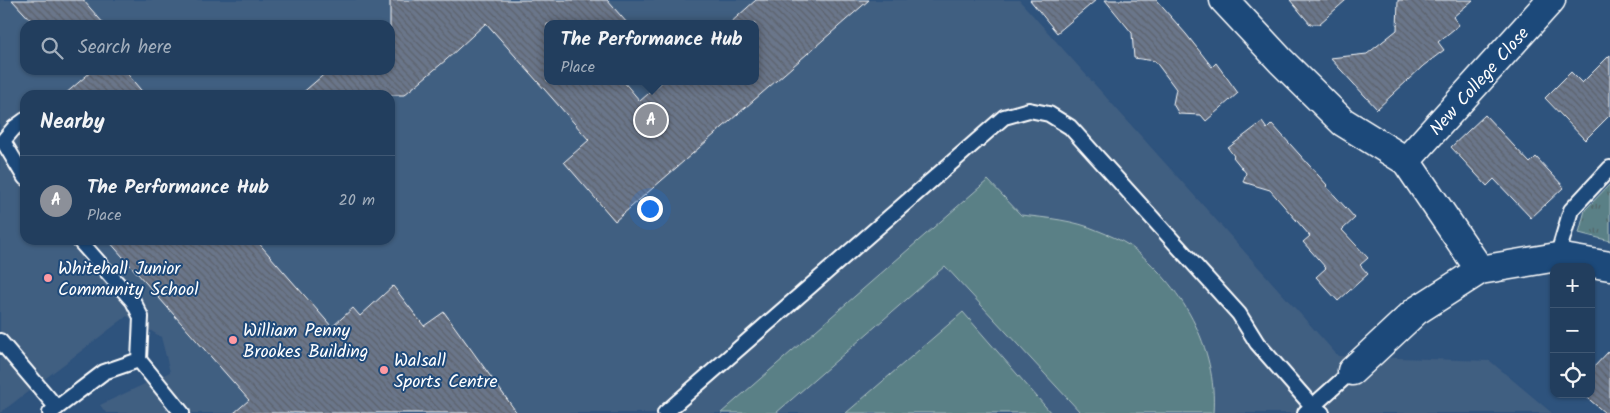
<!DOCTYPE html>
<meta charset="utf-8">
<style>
:root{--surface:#223e5e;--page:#2e4967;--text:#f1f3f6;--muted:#a2aebc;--line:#3f5773;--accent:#8c9099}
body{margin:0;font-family:Kalam,sans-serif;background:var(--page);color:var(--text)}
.controls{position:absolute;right:15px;bottom:15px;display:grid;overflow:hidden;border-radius:10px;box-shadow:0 1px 4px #0004}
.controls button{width:45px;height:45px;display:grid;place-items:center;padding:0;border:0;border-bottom:1px solid var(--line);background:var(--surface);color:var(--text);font:25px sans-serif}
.you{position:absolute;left:649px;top:208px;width:18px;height:18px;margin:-12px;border:4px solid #fff;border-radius:50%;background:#1a73e8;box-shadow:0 0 0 8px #1a73e833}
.badge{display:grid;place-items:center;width:32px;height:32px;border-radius:50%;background:var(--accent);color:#fff;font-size:16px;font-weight:700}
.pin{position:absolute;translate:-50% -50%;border:2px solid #fff;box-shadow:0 1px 5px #0006}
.popup{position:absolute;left:544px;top:20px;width:215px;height:65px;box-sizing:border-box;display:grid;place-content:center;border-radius:10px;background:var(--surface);filter:drop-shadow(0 1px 4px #0005);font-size:16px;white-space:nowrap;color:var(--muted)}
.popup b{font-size:19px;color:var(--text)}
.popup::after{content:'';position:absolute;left:50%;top:100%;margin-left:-10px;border:10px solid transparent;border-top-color:var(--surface)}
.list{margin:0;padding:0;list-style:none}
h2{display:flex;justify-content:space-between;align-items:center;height:65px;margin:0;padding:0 20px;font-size:21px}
h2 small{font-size:16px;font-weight:400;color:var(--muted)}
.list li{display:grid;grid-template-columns:32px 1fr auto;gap:15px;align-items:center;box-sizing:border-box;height:90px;padding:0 20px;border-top:1px solid var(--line)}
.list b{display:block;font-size:19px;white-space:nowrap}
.list p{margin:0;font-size:16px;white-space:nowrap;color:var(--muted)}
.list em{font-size:16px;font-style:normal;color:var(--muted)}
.icon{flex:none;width:28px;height:28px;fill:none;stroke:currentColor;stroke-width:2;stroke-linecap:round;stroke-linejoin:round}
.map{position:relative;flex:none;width:1610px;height:413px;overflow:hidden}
.search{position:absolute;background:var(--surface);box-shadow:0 1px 4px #0004;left:20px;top:20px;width:375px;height:55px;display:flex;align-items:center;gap:12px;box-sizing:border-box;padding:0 18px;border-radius:15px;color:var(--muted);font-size:19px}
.panel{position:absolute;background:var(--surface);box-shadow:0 1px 4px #0004;left:20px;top:90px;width:375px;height:155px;border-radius:15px}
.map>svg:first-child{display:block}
.built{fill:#405e81;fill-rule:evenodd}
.grass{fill:url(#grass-tufts);stroke:#acc0c2}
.garden{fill:#5a8086;stroke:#acc0c2}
.building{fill:url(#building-back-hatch);stroke:#fff}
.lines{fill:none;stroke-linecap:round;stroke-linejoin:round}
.lane-casing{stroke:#fff;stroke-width:18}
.street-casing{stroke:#fff;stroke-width:31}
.lane{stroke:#1f4a7a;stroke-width:14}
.street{stroke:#1f4a7a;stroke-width:28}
.poi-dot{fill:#ff9aa2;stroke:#1f4a7a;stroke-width:2}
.labels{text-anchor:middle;stroke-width:4;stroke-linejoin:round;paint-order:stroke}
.street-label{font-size:18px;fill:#fff;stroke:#1f4a7a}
.poi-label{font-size:18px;fill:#fff;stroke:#1f4a7a;text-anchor:start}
</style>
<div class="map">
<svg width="1610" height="413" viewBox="0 0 1610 413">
<defs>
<pattern id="grass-tufts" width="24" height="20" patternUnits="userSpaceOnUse" patternTransform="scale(1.25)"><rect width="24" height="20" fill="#5a8086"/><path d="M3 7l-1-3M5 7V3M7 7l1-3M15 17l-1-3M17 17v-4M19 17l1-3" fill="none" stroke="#536669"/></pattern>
<pattern id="building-back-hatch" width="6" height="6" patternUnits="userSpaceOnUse" patternTransform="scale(1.25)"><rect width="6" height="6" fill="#6b768a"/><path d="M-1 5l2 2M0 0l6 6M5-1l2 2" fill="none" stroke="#5c616b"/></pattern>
</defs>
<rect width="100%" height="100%" fill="#2e537d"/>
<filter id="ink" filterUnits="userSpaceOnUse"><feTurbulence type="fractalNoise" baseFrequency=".02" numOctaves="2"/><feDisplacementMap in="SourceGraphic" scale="10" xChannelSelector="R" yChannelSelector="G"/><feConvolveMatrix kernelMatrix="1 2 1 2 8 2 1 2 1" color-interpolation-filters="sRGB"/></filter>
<g filter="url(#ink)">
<!-- built -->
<path class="built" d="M 0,0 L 1019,0 L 1338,356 L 1490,361 L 1552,413 L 106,413 L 100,405 L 170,372 L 161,337 L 127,316 L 0,413 ZM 547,24 L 755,24 L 755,81 L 547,81 ZM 25,25 L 390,25 L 390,70 L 25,70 ZM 25,95 L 390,95 L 390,240 L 25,240 Z"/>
<!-- grass -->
<path class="grass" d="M 1610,184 L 1610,241 L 1579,233 L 1585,210 Z"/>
<!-- garden -->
<path class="garden" d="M 988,180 L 1021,215 C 1047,218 1074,220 1099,231 C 1109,235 1121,240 1130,246 C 1181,284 1218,348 1213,413 L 1081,413 L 945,266 L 776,413 L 721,413 Z
M 963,312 L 1051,413 L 846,413 Z"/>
<!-- building -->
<path class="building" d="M 12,0 L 83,0 L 105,25 L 35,25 Z
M 390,0 L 607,0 L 628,24 L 547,24 L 547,81 L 623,81 L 640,101 L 663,81 L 755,81 L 755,24 L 729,24 L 756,0 L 869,0 L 615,221 L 564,162 L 589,140 L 486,23 L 446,60 L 404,95 L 300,95 L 329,70 L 390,70 Z
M 1030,0 L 1096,0 L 1057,33 Z
M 1105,0 L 1156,0 L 1186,34 L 1212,67 L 1216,63 L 1238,93 L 1206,121 L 1201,115 L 1179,114 L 1173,104 L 1176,89 L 1155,61 L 1134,58 L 1132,33 Z
M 1290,0 L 1346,0 L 1319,24 L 1310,24 Z
M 1398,0 L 1473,0 L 1453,17 L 1459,25 L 1438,42 L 1444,50 L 1423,66 L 1377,109 L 1330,58 L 1367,54 L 1397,30 Z
M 1610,55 L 1610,115 L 1585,140 L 1545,98 L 1571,72 L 1582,83 Z
M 93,70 L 124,70 L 145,95 L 64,95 Z
M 1485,115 L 1530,163 L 1536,157 L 1564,187 L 1531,218 L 1494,179 L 1487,186 L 1451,147 Z
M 1262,122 L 1267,129 L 1272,124 L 1327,185 L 1326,186 L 1355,218 L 1342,230 L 1368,258 L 1360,265 L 1368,274 L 1338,301 L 1316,277 L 1326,268 L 1303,242 L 1310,236 L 1270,190 L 1243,182 L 1246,173 L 1233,157 L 1234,156 L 1228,148 Z
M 108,240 L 256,240 L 332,327 L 353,308 L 360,316 L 393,286 L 424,326 L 444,312 L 517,413 L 234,413 L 249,400 Z
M 1610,350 L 1610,413 L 1605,413 L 1583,394 L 1591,394 L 1591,370 Z"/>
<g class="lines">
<defs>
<path id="lane" d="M 25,120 L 14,128 L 3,141 L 25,178
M 79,240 L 133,301 L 141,317 L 139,360
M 1557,257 L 1571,210 L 1610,168
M 0,341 L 57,408
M 50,413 L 104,372 L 139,360 L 182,413
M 665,413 L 1004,117 L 1029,110 L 1049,114 L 1070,127 L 1239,314 L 1257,343 L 1312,406 L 1322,413
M 1305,413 L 1352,371"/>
<path id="street" d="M 1224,0 L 1281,61 L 1343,122 L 1406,161 L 1480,270
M 1406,161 L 1551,0
M 1352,371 L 1416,311 L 1480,270 L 1557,257 L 1610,266"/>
</defs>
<!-- lane casing -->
<use href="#lane" class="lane-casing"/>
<!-- street casing -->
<use href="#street" class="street-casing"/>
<!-- lane -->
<use href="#lane" class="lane"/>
<!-- street -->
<use href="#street" class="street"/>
</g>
</g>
<!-- markers -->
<g class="poi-dot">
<circle cx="48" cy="278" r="5"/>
<circle cx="233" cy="340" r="5"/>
<circle cx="384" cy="370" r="5"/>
</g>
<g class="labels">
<!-- street labels -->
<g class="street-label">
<text transform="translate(1479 81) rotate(-48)" y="6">New College Close</text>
</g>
<!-- poi labels -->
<g class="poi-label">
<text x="58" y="274">Whitehall Junior<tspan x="58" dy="21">Community School</tspan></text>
<text x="243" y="336">William Penny<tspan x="243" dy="21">Brookes Building</tspan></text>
<text x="394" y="366">Walsall<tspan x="394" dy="21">Sports Centre</tspan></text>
</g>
</g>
</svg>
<div class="controls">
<button>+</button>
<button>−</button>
<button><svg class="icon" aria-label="locate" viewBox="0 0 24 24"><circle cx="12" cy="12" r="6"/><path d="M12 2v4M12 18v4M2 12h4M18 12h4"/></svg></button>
</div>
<div class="you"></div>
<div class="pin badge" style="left:651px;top:120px">A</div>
<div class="popup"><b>The Performance Hub</b>Place</div>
<div class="search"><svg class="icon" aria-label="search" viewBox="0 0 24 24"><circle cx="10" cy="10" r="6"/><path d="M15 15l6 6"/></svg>Search here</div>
<section class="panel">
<h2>Nearby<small></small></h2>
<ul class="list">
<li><span class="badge">A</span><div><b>The Performance Hub</b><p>Place</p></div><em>20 m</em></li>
</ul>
</section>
</div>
